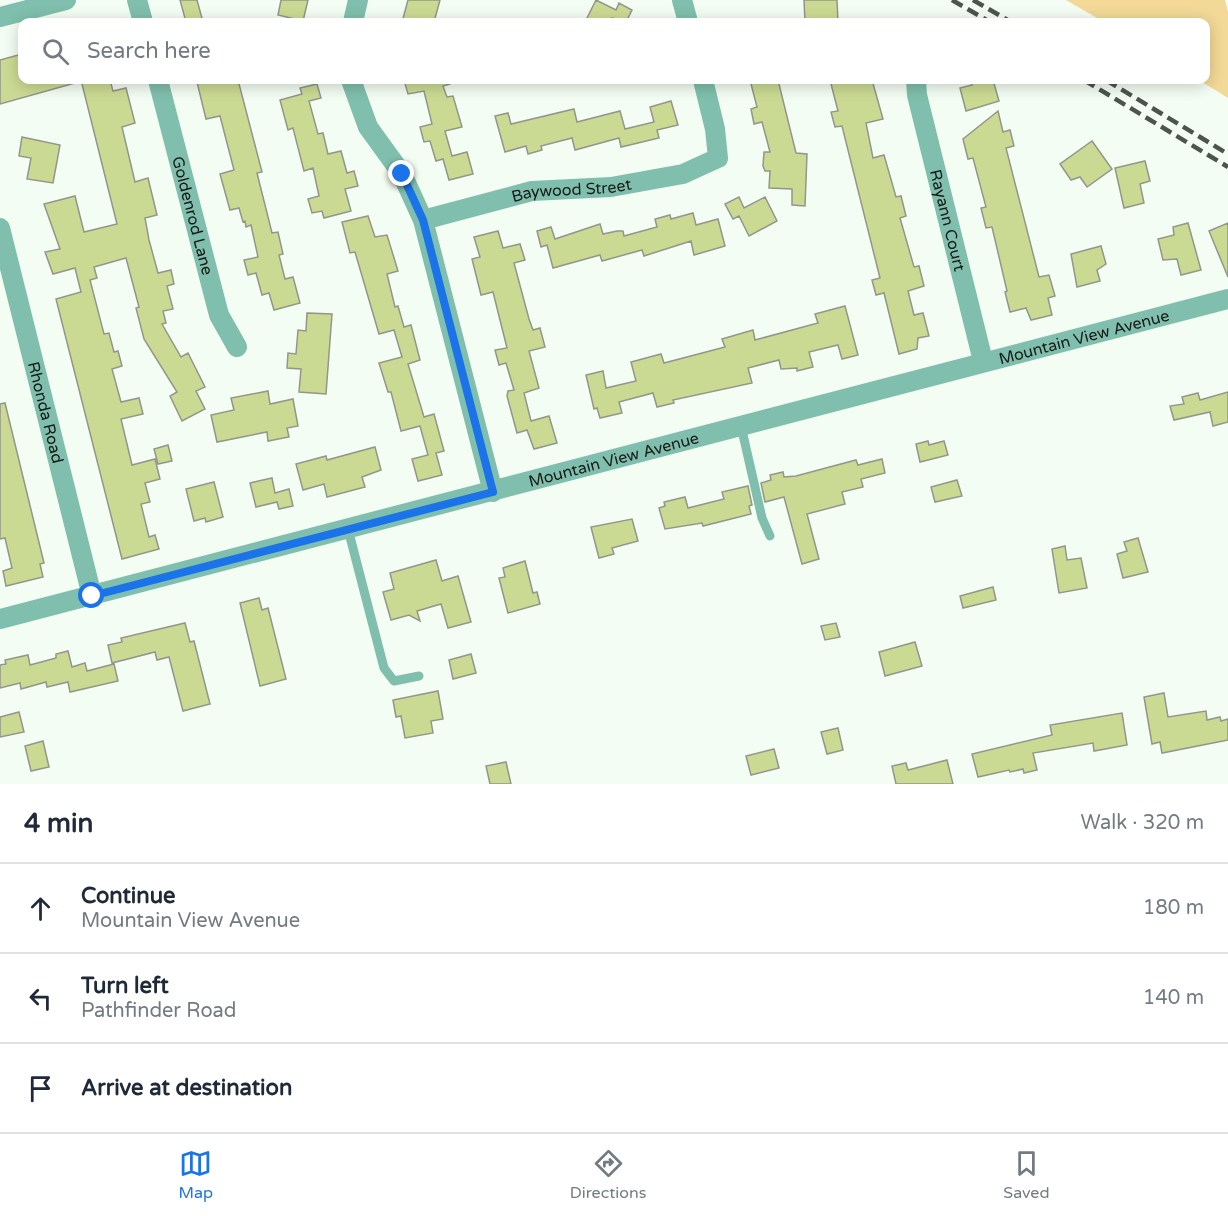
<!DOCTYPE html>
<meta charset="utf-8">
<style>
:root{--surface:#fff;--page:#f6f6f7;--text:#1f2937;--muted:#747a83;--line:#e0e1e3;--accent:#1a73e8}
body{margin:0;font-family:"Varela Round",sans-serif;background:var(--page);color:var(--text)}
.stop{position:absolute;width:18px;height:18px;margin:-14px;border:4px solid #1a73e8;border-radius:50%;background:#fff}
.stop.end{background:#1a73e8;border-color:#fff;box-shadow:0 2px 6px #0008}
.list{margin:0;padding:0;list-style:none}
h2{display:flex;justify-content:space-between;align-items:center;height:78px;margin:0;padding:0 24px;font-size:26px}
h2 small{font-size:20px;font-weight:400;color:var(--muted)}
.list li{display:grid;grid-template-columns:39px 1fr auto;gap:18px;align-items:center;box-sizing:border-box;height:90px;padding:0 24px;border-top:2px solid var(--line)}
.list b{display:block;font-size:22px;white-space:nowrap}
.list p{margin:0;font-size:20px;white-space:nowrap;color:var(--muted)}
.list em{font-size:20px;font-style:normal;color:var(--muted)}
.icon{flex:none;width:33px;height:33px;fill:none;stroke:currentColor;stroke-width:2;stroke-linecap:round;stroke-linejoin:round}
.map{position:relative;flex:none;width:1228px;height:784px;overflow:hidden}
.search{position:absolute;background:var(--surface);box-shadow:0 3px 15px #0003;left:18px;right:18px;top:18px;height:66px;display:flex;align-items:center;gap:15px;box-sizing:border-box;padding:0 21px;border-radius:12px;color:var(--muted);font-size:22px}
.sheet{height:348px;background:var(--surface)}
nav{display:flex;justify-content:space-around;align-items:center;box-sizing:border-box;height:84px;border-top:2px solid var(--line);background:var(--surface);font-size:16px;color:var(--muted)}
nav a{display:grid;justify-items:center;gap:3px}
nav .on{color:var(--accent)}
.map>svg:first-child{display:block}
.green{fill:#f2d997}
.building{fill:#cbda93;stroke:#93968a;stroke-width:1.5}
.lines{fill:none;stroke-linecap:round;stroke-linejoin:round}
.service{stroke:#80bfad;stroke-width:9}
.minor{stroke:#80bfad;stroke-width:20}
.rail{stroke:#4d534d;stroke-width:4.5;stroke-dasharray:12 6;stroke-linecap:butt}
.route{stroke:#1a73e8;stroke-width:8}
.labels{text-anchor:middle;stroke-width:4.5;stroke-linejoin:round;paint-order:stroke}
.street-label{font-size:16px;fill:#161a16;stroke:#f3fdf3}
</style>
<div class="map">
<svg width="1228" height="784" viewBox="0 0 1228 784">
<rect width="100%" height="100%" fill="#f3fdf3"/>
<!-- green -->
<path class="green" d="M 1066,0 L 1225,0 L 1228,12 L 1228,98 L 1199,80 L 1206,80 L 1206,22 L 1104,22 Z"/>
<!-- building -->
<path class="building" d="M 180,0 L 197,0 L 203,22 L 186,22 Z
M 281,0 L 308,0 L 303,21 L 278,15 Z
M 408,0 L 440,0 L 434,22 L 402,22 Z
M 596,0 L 616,10 L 619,3 L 632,10 L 626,22 L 612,18 L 610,22 L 585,22 Z
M 804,0 L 837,0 L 838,22 L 805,22 Z
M 22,54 L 22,80 L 74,80 L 75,83 L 0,104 L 0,60 Z
M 81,80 L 110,80 L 113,91 L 126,88 L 135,123 L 122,127 L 135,182 L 148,178 L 157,215 L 145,218 L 149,240 L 158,273 L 171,270 L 174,284 L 167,286 L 173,309 L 163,311 L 166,323 L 162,324 L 181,357 L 188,353 L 205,387 L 196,391 L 205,409 L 182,421 L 170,396 L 177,392 L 144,339 L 136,308 L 139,307 L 126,258 L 94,267 L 97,278 L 90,280 L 104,334 L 109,333 L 114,352 L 118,351 L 122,366 L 112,369 L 121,402 L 139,398 L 143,414 L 121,419 L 132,465 L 155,459 L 160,479 L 145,483 L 150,502 L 141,504 L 149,537 L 155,535 L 159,549 L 122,559 L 56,299 L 81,292 L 75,268 L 53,274 L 45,252 L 60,249 L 44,204 L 75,196 L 84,232 L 117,224 Z
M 206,80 L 238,80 L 262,172 L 257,173 L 272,233 L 278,232 L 283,254 L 279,255 L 285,279 L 293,277 L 300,303 L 274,310 L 269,293 L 262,295 L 256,273 L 248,275 L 244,260 L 258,257 L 251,225 L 246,227 L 245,221 L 243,222 L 239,208 L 230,210 L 220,174 L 234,170 L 220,116 L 206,119 L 197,82 Z
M 404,80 L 449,80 L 450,84 L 443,86 L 447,97 L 453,96 L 462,127 L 445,131 L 452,156 L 467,152 L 473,174 L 449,180 L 443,159 L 436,161 L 430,141 L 424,142 L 420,127 L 432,124 L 424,91 L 408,94 Z
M 750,80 L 778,80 L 796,153 L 807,154 L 805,206 L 792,205 L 792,189 L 769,188 L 770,171 L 765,171 L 763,166 L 764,152 L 770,152 L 762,122 L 754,124 L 751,109 L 757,107 Z
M 830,80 L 872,80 L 883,119 L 866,123 L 873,158 L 884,155 L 896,197 L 901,196 L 906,216 L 900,218 L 914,267 L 919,266 L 924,286 L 908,291 L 914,315 L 923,313 L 929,336 L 918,338 L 917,349 L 899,354 L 884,293 L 876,295 L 872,280 L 880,278 L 842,126 L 835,127 L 831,112 L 838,111 Z
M 970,80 L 993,80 L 999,101 L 966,111 L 960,88 L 972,85 Z
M 317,84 L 321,98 L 309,101 L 318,134 L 323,133 L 328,154 L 341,151 L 347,173 L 354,171 L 358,186 L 345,189 L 351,211 L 324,218 L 322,211 L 312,213 L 308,199 L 319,196 L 313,168 L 304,171 L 293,128 L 288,130 L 280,100 L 302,94 L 300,88 Z
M 671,101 L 678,125 L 657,130 L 659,138 L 621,147 L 619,138 L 575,150 L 572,138 L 541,146 L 542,150 L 528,154 L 526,146 L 505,152 L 495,116 L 508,113 L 511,124 L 574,109 L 577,122 L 620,111 L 625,129 L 654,122 L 650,107 Z
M 998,111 L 1003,132 L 1010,130 L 1014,146 L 1006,148 L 1039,277 L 1049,275 L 1055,296 L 1048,298 L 1052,315 L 1031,320 L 1026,308 L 1010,312 L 1005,292 L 1007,291 L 992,227 L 986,228 L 981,208 L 986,207 L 973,158 L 968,159 L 963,139 Z
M 22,137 L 60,145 L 53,183 L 27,179 L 31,158 L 19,156 Z
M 1092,141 L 1112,169 L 1087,187 L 1080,177 L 1071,180 L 1060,164 Z
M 1145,161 L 1150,181 L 1140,184 L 1144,203 L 1124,208 L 1115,168 Z
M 739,197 L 744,208 L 765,197 L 777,221 L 749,236 L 739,216 L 733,219 L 725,204 Z
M 693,213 L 696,225 L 718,219 L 725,246 L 694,255 L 691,241 L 644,256 L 642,250 L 602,261 L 600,255 L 553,268 L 547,245 L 541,247 L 537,231 L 551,227 L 555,239 L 600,224 L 603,234 L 617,231 L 623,231 L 624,236 L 657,227 L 655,219 L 670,215 L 671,219 Z
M 368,216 L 375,237 L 387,235 L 398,271 L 387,274 L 395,307 L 398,306 L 404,327 L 411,325 L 420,360 L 408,364 L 424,417 L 434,414 L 444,451 L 436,453 L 442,475 L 418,481 L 412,459 L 428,455 L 420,426 L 401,431 L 391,392 L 388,392 L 379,363 L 402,357 L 394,330 L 379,334 L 355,252 L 350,253 L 342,222 Z
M 1188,223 L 1201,270 L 1181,275 L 1177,259 L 1163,260 L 1158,239 L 1174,235 L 1173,227 Z
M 1228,223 L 1228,277 L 1209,231 Z
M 498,231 L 503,248 L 520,244 L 525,260 L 514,263 L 529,319 L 533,330 L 540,328 L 545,347 L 529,351 L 539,388 L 524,393 L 531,421 L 549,416 L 557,443 L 534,449 L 527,430 L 517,433 L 507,396 L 508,391 L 514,390 L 506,363 L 499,365 L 495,350 L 507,348 L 493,292 L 481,295 L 472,259 L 480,257 L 474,237 Z
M 1101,246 L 1106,264 L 1097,270 L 1100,281 L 1077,287 L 1071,254 Z
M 845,306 L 858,355 L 842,359 L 838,345 L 809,352 L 813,367 L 797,371 L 797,368 L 781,369 L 779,360 L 748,368 L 752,383 L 673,400 L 674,403 L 657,407 L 653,393 L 619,402 L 622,413 L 600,418 L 597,408 L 594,409 L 586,375 L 603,371 L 606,388 L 636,381 L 631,362 L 661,354 L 664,363 L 725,347 L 722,339 L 753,330 L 755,340 L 818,323 L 815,314 Z
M 307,313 L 332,314 L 326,394 L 299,392 L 301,369 L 287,368 L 288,353 L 296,354 L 298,330 L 306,331 Z
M 268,391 L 270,404 L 293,399 L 298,426 L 287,428 L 289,437 L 268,441 L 267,432 L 217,442 L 211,415 L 234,410 L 231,398 Z
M 1228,392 L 1228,422 L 1213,426 L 1210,412 L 1174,420 L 1170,406 L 1184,404 L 1182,397 L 1198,393 L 1200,400 Z
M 5,403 L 44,563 L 40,564 L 43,577 L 6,586 L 3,571 L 12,568 L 5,538 L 0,539 L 0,404 Z
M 928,441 L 929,445 L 944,441 L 948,455 L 920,462 L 916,444 Z
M 168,445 L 172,461 L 158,464 L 154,449 Z
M 375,447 L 381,470 L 362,477 L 365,487 L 327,497 L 324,484 L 303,490 L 296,464 L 326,456 L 327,460 Z
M 882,459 L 885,473 L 861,479 L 863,487 L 842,492 L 845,504 L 807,514 L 819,559 L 802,564 L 784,497 L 765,502 L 761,483 L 771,480 L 770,475 L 783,472 L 784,477 L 796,476 L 856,460 L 858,465 Z
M 272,478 L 275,493 L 289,489 L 293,506 L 279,509 L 277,502 L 256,507 L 250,483 Z
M 957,480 L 962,496 L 935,502 L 931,487 Z
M 214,482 L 223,517 L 206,522 L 205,518 L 194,521 L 186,489 Z
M 748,486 L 752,505 L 749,506 L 751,514 L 703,526 L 702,523 L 665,529 L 659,508 L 665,506 L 664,502 L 685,497 L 688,508 L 724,499 L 722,492 Z
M 632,519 L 638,541 L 612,548 L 614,554 L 599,558 L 591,527 Z
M 1138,538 L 1148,572 L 1123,578 L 1117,554 L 1127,551 L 1124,542 Z
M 1065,546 L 1067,560 L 1081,558 L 1087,588 L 1059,593 L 1052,549 Z
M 436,560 L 442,581 L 458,576 L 471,622 L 448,628 L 441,604 L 417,611 L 420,621 L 409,615 L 391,620 L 383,592 L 394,589 L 390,573 Z
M 525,561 L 533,593 L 537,592 L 540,604 L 508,613 L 499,578 L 505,577 L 503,568 Z
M 993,587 L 996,600 L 963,608 L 960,596 Z
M 259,598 L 262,610 L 268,608 L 286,679 L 260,686 L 240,603 Z
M 185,623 L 190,642 L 194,641 L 210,704 L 183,711 L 169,657 L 157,660 L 155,652 L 112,663 L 108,645 L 122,642 L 121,638 Z
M 836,623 L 840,637 L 825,640 L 821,626 Z
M 915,642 L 922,666 L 885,676 L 879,652 Z
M 68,651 L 72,667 L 85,663 L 87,671 L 114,664 L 118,681 L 70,692 L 68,682 L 47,687 L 46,682 L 21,689 L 20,683 L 0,688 L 0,665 L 6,664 L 5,660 L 28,655 L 30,665 L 56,658 L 56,654 Z
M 471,654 L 476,673 L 453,679 L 449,660 Z
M 438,691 L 443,719 L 431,721 L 433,733 L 405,738 L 401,716 L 396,717 L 393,700 Z
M 1164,693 L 1168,717 L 1206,711 L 1207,720 L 1220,717 L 1221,721 L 1228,719 L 1228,740 L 1162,753 L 1160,742 L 1152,744 L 1144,697 Z
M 19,712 L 24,732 L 0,737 L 0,717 Z
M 1122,713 L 1127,745 L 1094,751 L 1093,743 L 1033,753 L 1037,770 L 1024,773 L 1023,769 L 1010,772 L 1009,770 L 978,777 L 972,754 L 1052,735 L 1050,725 Z
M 838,728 L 843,750 L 827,754 L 821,732 Z
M 43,741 L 49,767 L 31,771 L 25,746 Z
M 774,749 L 779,768 L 751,775 L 746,756 Z
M 947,760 L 953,784 L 896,784 L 892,766 L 906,763 L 908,770 Z
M 506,762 L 511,784 L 490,784 L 486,766 Z"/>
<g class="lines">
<!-- service -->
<path class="service" d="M 741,426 L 762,518 L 770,536
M 348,529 L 384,668 L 394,681 L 419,676"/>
<!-- minor -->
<g class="minor">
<path d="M 137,0 L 143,22"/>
<path d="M 682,0 L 688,22"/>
<path d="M 0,17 L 66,0"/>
<path d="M 353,22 L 358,0"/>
<path id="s1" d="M 158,80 L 219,315 L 237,347"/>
<path d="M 351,80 L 368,127 L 402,174 L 423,220 L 493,492"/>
<path id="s2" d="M 916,80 L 917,95 L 983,361"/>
<path id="s3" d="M 423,220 L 532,191 L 611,187 L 683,174 L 718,158 L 715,129 L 703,80"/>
<path id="s4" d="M 0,228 L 92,596"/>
<path id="s5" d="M 0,619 L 1228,299"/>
</g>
<!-- rail -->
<path class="rail" d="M 952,0 L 990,22
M 973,0 L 1011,22
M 1084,80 L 1228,167
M 1106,80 L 1228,154"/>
</g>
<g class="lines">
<!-- route -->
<path class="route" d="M 92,596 L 493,492 L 423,220 L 402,174"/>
</g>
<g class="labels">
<!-- street labels -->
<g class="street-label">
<text dy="6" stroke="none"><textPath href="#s3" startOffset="152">Baywood Street</textPath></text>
<text dy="6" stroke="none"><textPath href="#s1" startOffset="140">Goldenrod Lane</textPath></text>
<text dy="6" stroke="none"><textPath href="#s2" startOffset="144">Rayann Court</textPath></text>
<text dy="6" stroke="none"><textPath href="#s5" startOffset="1120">Mountain View Avenue</textPath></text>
<text dy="6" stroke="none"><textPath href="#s4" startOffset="190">Rhonda Road</textPath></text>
<text dy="6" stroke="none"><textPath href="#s5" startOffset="634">Mountain View Avenue</textPath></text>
</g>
</g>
</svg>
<div class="stop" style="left:92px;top:596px"></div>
<div class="stop end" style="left:402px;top:174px"></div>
<div class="search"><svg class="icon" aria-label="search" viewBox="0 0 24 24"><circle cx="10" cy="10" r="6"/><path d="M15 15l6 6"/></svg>Search here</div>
</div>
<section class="sheet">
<h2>4 min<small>Walk · 320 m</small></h2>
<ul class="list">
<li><svg class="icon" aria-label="ahead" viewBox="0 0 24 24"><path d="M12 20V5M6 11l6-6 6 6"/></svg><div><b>Continue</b><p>Mountain View Avenue</p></div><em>180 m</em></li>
<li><svg class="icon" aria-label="left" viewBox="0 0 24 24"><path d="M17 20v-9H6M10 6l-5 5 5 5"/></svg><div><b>Turn left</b><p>Pathfinder Road</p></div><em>140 m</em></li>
<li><svg class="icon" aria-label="arrive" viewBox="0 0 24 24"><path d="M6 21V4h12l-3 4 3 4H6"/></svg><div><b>Arrive at destination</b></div></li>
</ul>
</section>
<nav>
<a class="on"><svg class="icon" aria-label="map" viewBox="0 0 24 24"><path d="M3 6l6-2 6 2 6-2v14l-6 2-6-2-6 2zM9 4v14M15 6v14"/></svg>Map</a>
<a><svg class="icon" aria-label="directions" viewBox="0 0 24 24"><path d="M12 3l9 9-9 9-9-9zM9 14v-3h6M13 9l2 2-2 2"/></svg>Directions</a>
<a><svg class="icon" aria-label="saved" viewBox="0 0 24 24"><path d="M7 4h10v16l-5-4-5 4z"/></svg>Saved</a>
</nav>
